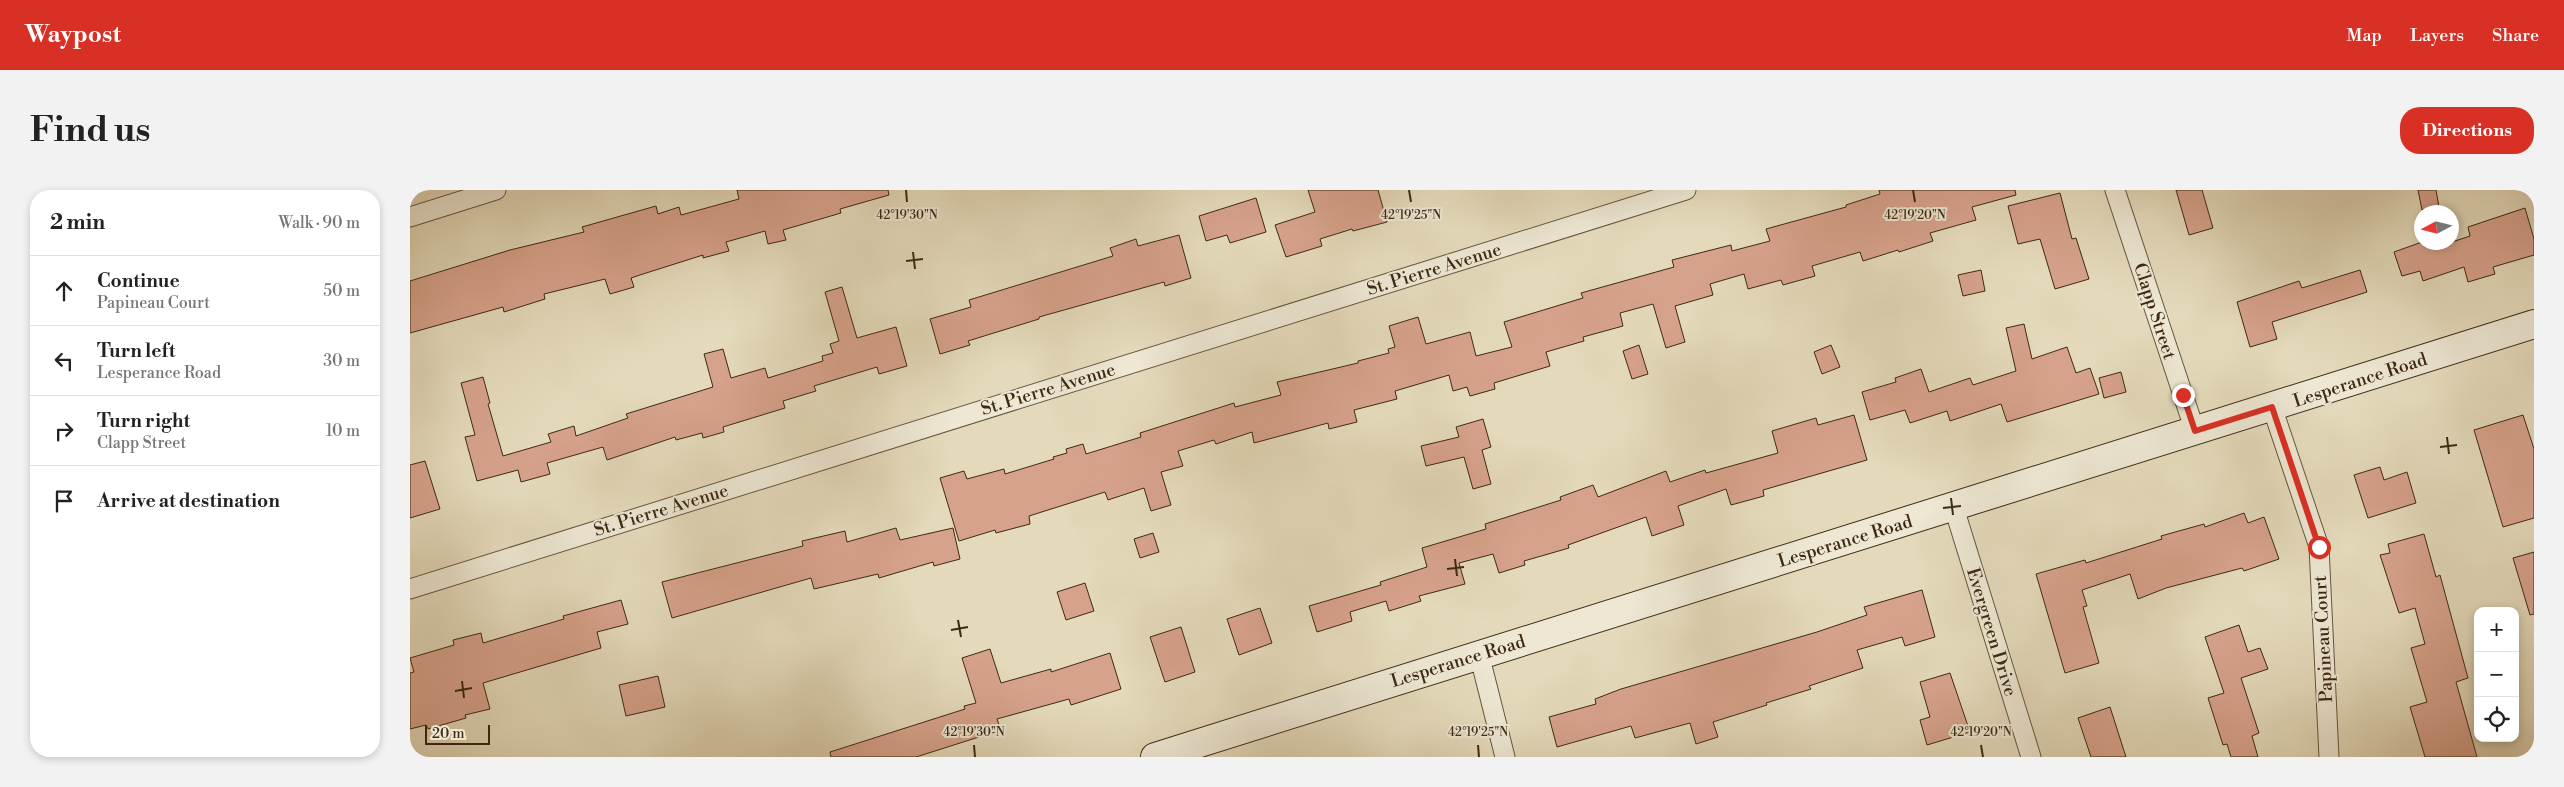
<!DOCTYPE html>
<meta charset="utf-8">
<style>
:root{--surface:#fff;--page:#f2f2f2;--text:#222;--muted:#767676;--line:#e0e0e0;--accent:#d93025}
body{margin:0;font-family:"Libre Bodoni",serif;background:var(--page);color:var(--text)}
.controls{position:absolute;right:15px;bottom:15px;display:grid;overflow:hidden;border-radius:10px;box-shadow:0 2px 8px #0003}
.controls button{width:45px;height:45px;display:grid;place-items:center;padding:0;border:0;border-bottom:1px solid var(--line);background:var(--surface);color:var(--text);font:25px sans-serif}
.compass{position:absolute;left:2004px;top:15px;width:45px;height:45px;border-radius:50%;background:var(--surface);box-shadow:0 2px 8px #0003;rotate:263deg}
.scale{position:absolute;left:15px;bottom:12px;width:65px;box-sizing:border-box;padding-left:5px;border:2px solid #3d2913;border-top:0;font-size:14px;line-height:18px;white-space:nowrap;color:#3d2913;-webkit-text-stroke:4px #ede7d3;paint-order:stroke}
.stop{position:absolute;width:15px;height:15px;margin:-11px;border:4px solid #d93025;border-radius:50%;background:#fff}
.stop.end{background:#d93025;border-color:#fff;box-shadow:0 1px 5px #0008}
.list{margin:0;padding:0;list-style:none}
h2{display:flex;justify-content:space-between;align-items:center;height:65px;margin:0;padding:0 20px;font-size:21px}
h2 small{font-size:16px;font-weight:400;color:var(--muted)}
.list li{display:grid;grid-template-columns:32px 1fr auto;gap:15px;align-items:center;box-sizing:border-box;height:70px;padding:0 20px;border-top:1px solid var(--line)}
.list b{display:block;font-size:19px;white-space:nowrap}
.list p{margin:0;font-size:16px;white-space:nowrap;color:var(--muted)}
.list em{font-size:16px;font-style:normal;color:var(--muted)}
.icon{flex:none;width:28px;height:28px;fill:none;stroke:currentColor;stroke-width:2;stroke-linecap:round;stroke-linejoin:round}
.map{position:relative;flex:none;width:2124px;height:567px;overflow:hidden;border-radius:20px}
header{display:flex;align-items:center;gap:30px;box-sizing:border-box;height:70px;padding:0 25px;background:var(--accent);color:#fff}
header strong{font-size:24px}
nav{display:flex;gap:28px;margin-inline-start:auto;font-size:18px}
.intro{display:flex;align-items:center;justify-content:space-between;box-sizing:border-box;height:120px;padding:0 30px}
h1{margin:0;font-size:35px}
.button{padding:12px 22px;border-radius:20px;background:var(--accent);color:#fff;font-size:18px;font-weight:700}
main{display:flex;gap:30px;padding:0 30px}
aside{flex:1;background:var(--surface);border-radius:20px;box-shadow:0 2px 8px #0003}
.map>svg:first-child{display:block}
.building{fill:#d7a28c;stroke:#3d2913}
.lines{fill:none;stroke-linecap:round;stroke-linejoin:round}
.street-casing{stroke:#67553d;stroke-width:21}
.secondary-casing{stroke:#3d2913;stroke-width:30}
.street{stroke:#ede7d3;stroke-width:19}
.secondary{stroke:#ede7d3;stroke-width:28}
.route{stroke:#d93025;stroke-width:6}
.ticks{fill:none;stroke:#3d2913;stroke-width:2}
.labels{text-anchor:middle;stroke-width:4;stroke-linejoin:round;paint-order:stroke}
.street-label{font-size:18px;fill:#3d2913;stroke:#ede7d3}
.ticks-label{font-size:12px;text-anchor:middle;fill:#3d2913;stroke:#ede7d3;stroke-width:4;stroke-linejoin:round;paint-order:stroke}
</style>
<header>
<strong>Waypost</strong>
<nav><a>Map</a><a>Layers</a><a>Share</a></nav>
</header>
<div class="intro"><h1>Find us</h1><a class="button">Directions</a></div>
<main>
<aside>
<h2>2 min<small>Walk · 90 m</small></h2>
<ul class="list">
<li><svg class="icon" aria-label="ahead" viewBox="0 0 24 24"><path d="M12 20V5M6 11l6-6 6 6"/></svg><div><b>Continue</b><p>Papineau Court</p></div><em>50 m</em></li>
<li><svg class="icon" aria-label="left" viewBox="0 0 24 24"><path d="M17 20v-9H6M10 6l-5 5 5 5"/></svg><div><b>Turn left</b><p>Lesperance Road</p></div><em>30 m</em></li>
<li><svg class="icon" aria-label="right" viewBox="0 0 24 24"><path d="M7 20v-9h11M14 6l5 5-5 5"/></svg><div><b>Turn right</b><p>Clapp Street</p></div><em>10 m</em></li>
<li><svg class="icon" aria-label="arrive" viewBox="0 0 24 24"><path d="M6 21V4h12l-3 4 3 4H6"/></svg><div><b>Arrive at destination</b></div></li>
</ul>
</aside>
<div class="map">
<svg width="2124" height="567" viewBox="0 0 2124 567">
<rect width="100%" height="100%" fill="#e4dabb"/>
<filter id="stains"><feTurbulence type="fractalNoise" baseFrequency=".004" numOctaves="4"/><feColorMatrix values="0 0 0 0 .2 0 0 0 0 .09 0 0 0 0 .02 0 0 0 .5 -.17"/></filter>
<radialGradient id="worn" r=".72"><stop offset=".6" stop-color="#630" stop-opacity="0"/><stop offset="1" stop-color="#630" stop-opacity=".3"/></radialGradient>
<!-- building -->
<path class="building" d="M 327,0 L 478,0 L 479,5 L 430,19 L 431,23 L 373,40 L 376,50 L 358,54 L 355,41 L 316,52 L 319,61 L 293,68 L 293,65 L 233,84 L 221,88 L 224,97 L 200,104 L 195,89 L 134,104 L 135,109 L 94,122 L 93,117 L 0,143 L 0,91 L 100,60 L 174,42 L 172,37 L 246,16 L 248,24 L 269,17 L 271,25 L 329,9 Z
M 898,0 L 968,0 L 977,32 L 943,41 L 942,39 L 910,49 L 912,56 L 876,67 L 865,35 L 905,22 Z
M 1469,0 L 1605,0 L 1606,5 L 1562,17 L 1566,30 L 1520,43 L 1523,51 L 1489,62 L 1488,60 L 1453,71 L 1450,62 L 1402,76 L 1405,86 L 1373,95 L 1371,90 L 1338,99 L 1334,84 L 1300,94 L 1303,105 L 1265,116 L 1275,152 L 1256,158 L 1243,114 L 1210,123 L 1213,136 L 1173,147 L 1174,151 L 1136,162 L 1140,176 L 1084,193 L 1085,199 L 1060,206 L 1057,197 L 1043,201 L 1039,185 L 985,201 L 987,209 L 944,220 L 947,232 L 919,239 L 918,233 L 844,253 L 842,242 L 806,254 L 804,250 L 768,261 L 773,276 L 751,282 L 761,315 L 741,321 L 734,298 L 698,310 L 695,302 L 619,326 L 620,334 L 586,343 L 585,340 L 549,351 L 530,288 L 554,281 L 557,289 L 594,279 L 595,284 L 644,269 L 643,267 L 657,263 L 656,259 L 673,254 L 676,264 L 731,247 L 730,243 L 824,213 L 825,217 L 871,205 L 867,192 L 948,173 L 948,171 L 979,163 L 978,159 L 985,157 L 979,136 L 1008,127 L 1016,154 L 1060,142 L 1066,166 L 1102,157 L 1094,132 L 1173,108 L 1171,103 L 1264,77 L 1262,70 L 1321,55 L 1322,61 L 1360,51 L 1356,39 L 1436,17 L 1436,15 L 1470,4 Z
M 1766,0 L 1792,0 L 1803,38 L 1779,45 Z
M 2008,0 L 2026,0 L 2029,17 L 2012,20 Z
M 1650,3 L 1662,49 L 1666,48 L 1679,89 L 1645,99 L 1630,49 L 1608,54 L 1598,16 Z
M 846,8 L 856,42 L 820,53 L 817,45 L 796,51 L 789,26 Z
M 2115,18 L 2124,49 L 2124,65 L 2083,77 L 2085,84 L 2058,92 L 2054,77 L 2013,91 L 2010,81 L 1992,86 L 1984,62 L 2012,52 L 2042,52 L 2060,46 L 2058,37 Z
M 769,45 L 781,88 L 755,96 L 754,92 L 629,127 L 629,129 L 558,151 L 560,155 L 530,164 L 520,129 L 561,117 L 559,110 L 703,66 L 700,58 L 726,49 L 728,56 Z
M 1571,80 L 1575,101 L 1553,106 L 1548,85 Z
M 1950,80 L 1957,102 L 1862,132 L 1867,149 L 1840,157 L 1827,112 L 1889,91 L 1892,98 Z
M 432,97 L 447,148 L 486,137 L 497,176 L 469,184 L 467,177 L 404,196 L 406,201 L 373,211 L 375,218 L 313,237 L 314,242 L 293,248 L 292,243 L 266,250 L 265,247 L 197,270 L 193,257 L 137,273 L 140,284 L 111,292 L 108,280 L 67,291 L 55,247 L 65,245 L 51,193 L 73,187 L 80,213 L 78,214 L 93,266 L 141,252 L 138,244 L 164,236 L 166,246 L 218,228 L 216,224 L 303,197 L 294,164 L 313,159 L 321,188 L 355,178 L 358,188 L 413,171 L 412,166 L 423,163 L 420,154 L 429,151 L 415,102 Z
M 1614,134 L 1622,169 L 1657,157 L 1666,183 L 1680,178 L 1689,204 L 1597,232 L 1591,214 L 1540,231 L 1537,221 L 1500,233 L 1495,220 L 1460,230 L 1452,202 L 1486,192 L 1485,188 L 1511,179 L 1519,202 L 1560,188 L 1563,195 L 1606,181 L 1596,138 Z
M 1229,155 L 1238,184 L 1222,189 L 1213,161 Z
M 1421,155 L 1430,177 L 1412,184 L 1404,162 Z
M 1711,182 L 1716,202 L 1694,208 L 1689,188 Z
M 1444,225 L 1457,270 L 1353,300 L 1354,306 L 1321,315 L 1316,299 L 1268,316 L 1274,335 L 1242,346 L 1236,327 L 1158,355 L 1159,358 L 1114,371 L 1115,375 L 1089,383 L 1083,364 L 1049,373 L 1055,394 L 1009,406 L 1011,411 L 979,421 L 976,411 L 940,422 L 942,431 L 907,442 L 899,416 L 971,395 L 970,392 L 1017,377 L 1012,358 L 1076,339 L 1075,334 L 1151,310 L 1150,307 L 1183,295 L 1188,307 L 1256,281 L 1260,292 L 1295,280 L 1296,283 L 1368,263 L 1362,241 L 1406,228 L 1408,235 Z
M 2113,225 L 2124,259 L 2124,328 L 2093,337 L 2064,240 Z
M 1073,229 L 1081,257 L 1072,260 L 1081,294 L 1063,299 L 1054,267 L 1016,276 L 1011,256 L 1049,247 L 1046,237 Z
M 15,271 L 30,319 L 0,328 L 0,275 Z
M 1970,277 L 1974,290 L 1997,282 L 2006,313 L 1958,328 L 1944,285 Z
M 1834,323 L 1838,333 L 1854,327 L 1869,369 L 1834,381 L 1832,378 L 1756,398 L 1728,409 L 1720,384 L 1672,400 L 1677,416 L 1673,417 L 1689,473 L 1655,483 L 1626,384 L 1675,370 L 1676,373 L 1752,349 L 1751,346 L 1794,334 L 1795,337 Z
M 486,338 L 490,350 L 543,338 L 550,369 L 524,376 L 523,372 L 469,388 L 468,384 L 404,399 L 401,388 L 262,428 L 252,392 L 393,356 L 392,351 L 435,341 L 437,352 Z
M 743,343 L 749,362 L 730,368 L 724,349 Z
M 2014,344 L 2026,387 L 2030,385 L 2058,488 L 2046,492 L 2067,567 L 2015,567 L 2000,517 L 2017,512 L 2001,458 L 2015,454 L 2005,418 L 1989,423 L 1970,365 L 1980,363 L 1978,354 Z
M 2124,362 L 2124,424 L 2120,425 L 2103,368 Z
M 675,393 L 684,421 L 656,430 L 647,402 Z
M 1512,400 L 1525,447 L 1495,456 L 1492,447 L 1447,460 L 1453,478 L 1399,496 L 1401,499 L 1356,513 L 1357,515 L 1303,532 L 1308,547 L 1286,554 L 1280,533 L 1225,548 L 1221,536 L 1147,557 L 1139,527 L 1186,514 L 1185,509 L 1211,499 L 1407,442 L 1457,425 L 1454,417 Z
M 211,410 L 218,434 L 187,442 L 191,458 L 73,493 L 80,519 L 55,525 L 56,528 L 18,539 L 16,535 L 0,539 L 0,483 L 4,482 L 0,468 L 44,455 L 43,450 L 71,443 L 73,453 L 154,429 L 153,426 Z
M 850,418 L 862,453 L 829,465 L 817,429 Z
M 1829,435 L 1838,462 L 1850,458 L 1858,479 L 1831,488 L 1849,543 L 1842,546 L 1848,567 L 1821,567 L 1817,554 L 1813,555 L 1798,508 L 1814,503 L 1795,447 Z
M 771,437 L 785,482 L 755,492 L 740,447 Z
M 580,459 L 591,493 L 641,479 L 641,482 L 700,463 L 711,499 L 661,515 L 659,509 L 587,529 L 591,540 L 506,567 L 421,567 L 420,562 L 555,519 L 554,516 L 566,513 L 552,468 Z
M 1540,483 L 1560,542 L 1517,555 L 1510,530 L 1520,527 L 1510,492 Z
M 248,486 L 255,517 L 216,526 L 209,495 Z
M 1700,517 L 1716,567 L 1681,567 L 1668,528 Z"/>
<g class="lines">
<defs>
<path id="street" d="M 1705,0 L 1785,241
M 0,27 L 86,0
M 1862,217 L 1909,357 L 1919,567
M 1544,318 L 1621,567
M 0,399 L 1276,0
M 1069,464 L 1095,567"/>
<path id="secondary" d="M 745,567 L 2124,134"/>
</defs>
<!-- street casing -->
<use href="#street" class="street-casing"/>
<!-- secondary casing -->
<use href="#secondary" class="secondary-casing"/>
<!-- street -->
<use href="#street" class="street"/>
<!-- secondary -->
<use href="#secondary" class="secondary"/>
</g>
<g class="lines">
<!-- route -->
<path class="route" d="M 1773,205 L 1785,241 L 1862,217 L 1909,357"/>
</g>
<!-- ticks -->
<path class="ticks" d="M 496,0 L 497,12M 999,0 L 1001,12M 1503,0 L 1505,12M 503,62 L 505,79M 496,71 L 513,69M 2037,247 L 2039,264M 2030,257 L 2047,255M 1541,308 L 1543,325M 1533,318 L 1551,316M 1045,369 L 1047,386M 1037,379 L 1054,377M 548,430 L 551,447M 541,440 L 558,437M 52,491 L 54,508M 45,501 L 62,498M 564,555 L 565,567M 1068,555 L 1069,567M 1571,555 L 1573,567"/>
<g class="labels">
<!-- street labels -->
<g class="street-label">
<text transform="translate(1024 79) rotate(-17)" y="6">St. Pierre Avenue</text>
<text transform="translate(1745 121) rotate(72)" y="6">Clapp Street</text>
<text transform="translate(1950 190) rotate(-18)" y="6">Lesperance Road</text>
<text transform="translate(638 199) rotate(-17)" y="6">St. Pierre Avenue</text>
<text transform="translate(251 320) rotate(-17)" y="6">St. Pierre Avenue</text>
<text transform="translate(1435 351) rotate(-17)" y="6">Lesperance Road</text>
<text transform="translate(1582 442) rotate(73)" y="6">Evergreen Drive</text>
<text transform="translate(1913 449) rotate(-93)" y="6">Papineau Court</text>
<text transform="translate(1048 471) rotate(-17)" y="6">Lesperance Road</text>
</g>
</g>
<g class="ticks-label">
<text x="497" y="29">42°19'30"N</text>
<text x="1001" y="29">42°19'25"N</text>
<text x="1505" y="29">42°19'20"N</text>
<text x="564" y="546">42°19'30"N</text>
<text x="1068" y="546">42°19'25"N</text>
<text x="1571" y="546">42°19'20"N</text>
</g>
<rect width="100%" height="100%" filter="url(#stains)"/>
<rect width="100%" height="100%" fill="url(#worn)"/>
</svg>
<div class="controls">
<button>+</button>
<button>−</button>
<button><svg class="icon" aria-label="locate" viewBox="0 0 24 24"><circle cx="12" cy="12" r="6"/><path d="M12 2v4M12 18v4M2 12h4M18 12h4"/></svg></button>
</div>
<svg class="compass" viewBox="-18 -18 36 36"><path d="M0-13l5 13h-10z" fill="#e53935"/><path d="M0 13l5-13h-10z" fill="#767676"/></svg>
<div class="scale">20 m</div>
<div class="stop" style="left:1909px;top:357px"></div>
<div class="stop end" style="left:1773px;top:205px"></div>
</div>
</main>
